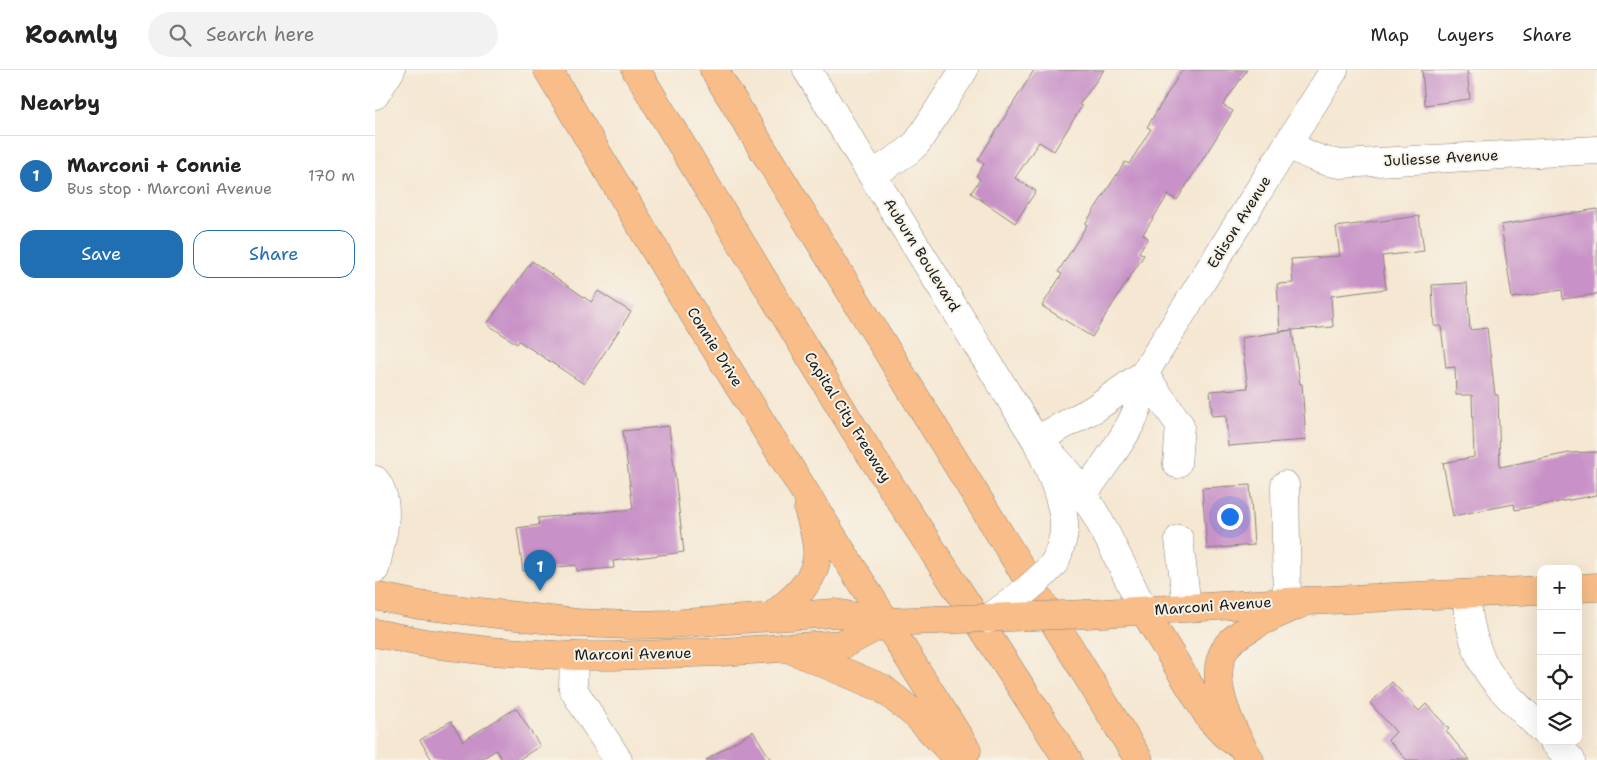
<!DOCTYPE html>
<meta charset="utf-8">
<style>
:root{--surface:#fff;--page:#f2f2f2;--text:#222;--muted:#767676;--line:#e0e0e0;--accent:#1f6fb2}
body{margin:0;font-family:"Shantell Sans",sans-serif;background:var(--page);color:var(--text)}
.controls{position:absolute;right:15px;bottom:15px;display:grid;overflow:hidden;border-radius:10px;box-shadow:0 5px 20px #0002}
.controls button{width:45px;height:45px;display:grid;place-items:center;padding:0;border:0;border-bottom:1px solid var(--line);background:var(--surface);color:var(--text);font:25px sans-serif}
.you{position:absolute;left:854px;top:446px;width:18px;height:18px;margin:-12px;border:4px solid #fff;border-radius:50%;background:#1a73e8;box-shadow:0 0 0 8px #1a73e833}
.badge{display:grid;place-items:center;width:32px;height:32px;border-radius:50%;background:var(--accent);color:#fff;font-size:16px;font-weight:700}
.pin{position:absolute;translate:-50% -41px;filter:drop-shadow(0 1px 2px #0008)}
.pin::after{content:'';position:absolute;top:26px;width:18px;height:15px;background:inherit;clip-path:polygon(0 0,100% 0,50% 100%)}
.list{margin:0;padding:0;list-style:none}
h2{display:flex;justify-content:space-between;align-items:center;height:65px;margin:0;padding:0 20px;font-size:21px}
h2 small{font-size:16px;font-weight:400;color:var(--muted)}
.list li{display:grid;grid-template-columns:32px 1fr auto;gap:15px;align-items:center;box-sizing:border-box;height:80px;padding:0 20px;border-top:1px solid var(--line)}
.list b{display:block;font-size:19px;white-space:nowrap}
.list p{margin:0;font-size:16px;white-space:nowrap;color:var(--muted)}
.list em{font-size:16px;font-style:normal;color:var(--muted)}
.actions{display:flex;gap:10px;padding:15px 20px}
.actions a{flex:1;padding:11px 0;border:1px solid var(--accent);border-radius:15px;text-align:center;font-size:18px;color:var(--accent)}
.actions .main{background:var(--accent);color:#fff}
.icon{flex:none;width:28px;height:28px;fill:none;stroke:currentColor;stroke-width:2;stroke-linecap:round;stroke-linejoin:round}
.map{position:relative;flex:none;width:1222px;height:690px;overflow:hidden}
header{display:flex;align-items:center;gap:30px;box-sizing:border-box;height:70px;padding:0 25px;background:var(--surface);border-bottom:1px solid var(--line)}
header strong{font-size:24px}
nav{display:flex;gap:28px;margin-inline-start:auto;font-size:18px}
.search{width:350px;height:45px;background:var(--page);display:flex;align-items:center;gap:12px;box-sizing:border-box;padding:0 18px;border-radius:28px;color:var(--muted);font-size:19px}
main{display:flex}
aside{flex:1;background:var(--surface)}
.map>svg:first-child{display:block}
.building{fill:#c891c7}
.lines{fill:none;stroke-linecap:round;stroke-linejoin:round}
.minor-casing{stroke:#888277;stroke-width:29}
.major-casing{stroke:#888277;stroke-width:29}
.highway-casing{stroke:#888277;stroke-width:29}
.minor{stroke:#fff;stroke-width:28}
.major{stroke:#f8bd89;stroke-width:28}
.highway{stroke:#f8bd89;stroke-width:28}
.minor-bridge-casing{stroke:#888277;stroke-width:29;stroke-linecap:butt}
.major-bridge-casing{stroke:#888277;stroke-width:29;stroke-linecap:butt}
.minor-bridge{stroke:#fff;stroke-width:28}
.major-bridge{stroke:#f8bd89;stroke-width:28}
.labels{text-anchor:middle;stroke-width:4;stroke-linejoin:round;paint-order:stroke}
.street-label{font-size:15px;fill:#1c1c1c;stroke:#f7f3e8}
</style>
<header>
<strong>Roamly</strong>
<div class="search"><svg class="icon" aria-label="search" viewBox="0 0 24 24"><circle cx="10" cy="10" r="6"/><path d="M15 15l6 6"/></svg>Search here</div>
<nav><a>Map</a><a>Layers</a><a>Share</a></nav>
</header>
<main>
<aside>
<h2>Nearby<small></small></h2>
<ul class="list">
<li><span class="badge">1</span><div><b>Marconi + Connie</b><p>Bus stop · Marconi Avenue</p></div><em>170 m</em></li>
</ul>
<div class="actions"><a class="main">Save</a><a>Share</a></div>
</aside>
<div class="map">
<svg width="1222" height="690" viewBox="0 0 1222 690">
<rect width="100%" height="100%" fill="#f7f3e8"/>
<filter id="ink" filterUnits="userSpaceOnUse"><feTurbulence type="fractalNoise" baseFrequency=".02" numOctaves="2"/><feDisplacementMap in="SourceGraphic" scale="10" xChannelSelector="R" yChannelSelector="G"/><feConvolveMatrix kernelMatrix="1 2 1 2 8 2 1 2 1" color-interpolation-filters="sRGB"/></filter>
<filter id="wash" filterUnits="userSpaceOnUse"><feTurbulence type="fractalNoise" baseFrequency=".0096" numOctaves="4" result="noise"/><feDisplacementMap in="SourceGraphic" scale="20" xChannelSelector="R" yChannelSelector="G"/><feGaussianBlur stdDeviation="1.12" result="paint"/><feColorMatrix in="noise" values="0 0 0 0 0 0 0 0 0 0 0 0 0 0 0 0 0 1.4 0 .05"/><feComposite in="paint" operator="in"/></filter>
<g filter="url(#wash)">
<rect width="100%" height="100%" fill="#f5e7d2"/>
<g id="blocks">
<!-- building -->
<path class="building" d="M 659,0 L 729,0 L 704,35 L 707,36 L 679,81 L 664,72 L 640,108 L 661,121 L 640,153 L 596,123 L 605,109 L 601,106 L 609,94 L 603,90 Z
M 807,0 L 872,0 L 848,35 L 858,41 L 802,130 L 793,125 L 768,164 L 773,168 L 764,182 L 769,185 L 717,267 L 667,236 L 687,204 L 683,202 L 712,155 L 710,154 L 750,92 L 754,94 L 776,59 L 772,57 Z
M 1047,0 L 1092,0 L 1095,29 L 1050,35 Z
M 1222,139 L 1222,224 L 1188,229 L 1187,220 L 1137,228 L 1126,155 Z
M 1044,146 L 1049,181 L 1007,186 L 1011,219 L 956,226 L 958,257 L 905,261 L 902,214 L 918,213 L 916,189 L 965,186 L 961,157 Z
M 157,191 L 216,232 L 223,221 L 256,242 L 209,314 L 144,271 L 142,274 L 112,254 Z
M 1092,213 L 1095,260 L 1112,258 L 1120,325 L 1123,325 L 1125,397 L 1194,383 L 1222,382 L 1222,425 L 1140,440 L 1139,434 L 1078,446 L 1068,393 L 1099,387 L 1097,325 L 1081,325 L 1080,297 L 1071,298 L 1066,256 L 1059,256 L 1057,215 Z
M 917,260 L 925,314 L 927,314 L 931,370 L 853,376 L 851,345 L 837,346 L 835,321 L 873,318 L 866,268 Z
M 294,356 L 309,482 L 238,491 L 239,498 L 202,501 L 201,495 L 148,501 L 142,458 L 164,455 L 163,448 L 258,439 L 248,361 Z
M 875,415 L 879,475 L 832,479 L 827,418 Z
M 1017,612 L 1044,641 L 1051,634 L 1074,659 L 1071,661 L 1095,690 L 1032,690 L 1013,670 L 1021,662 L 995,633 Z
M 141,638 L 165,676 L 143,690 L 127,690 L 121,680 L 105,690 L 57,690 L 45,670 L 76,651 L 88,671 Z
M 378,661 L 396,690 L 331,690 Z"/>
</g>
</g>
<g filter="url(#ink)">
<use href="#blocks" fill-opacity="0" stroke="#888277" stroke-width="1"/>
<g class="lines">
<defs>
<path id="minor" d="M 432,0 L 661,370 C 673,395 691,434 689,461 C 688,472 684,482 680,492
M 0,25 L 16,0
M 913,74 C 932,84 945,92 966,94 L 1222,80
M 497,105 L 532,82 L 542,73 L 589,0
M 769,304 L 805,355 L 802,394
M 661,370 L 719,339 L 769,304 L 959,0
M 674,382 C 717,424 742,487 769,541
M 0,410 C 19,433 6,472 0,499
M 910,415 L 912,532
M 709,424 C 725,400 754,364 762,339 C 766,327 767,316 769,304
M 804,469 L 812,537
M 1091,524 C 1093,547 1097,570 1107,591 C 1117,614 1148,640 1166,659
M 199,586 L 198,619 L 243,690
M 1178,671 L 1196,690"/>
<path id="major" d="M 173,0 L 305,222 L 511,552
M 1203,518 L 1222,517
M 0,526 L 44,535 L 202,553 L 255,555 L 294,554 L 460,543 L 511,552 L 561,550
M 712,544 L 912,532 L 1166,520
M 396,547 C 415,531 440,513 442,486 C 443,470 437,454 433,439
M 0,563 L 50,573 L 114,581 L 199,586 L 236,586 L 346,582 L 469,574 L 511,552"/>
<path id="highway" d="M 261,0 L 479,359 L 693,690
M 339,0 L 764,690
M 769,541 L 835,649 L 849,664 L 858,671
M 511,552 L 592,680
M 410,577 L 507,618 L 542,646 L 584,690
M 875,690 C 858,663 831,610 850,579 C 861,559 911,541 932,531"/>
</defs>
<!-- minor casing -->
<use href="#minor" class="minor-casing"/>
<!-- major casing -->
<use href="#major" class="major-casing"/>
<!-- highway casing -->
<use href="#highway" class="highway-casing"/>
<!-- minor -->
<use href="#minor" class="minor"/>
<!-- major -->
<use href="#major" class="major"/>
<!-- highway -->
<use href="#highway" class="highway"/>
<defs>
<path id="minor-bridge" d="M 613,549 C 637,531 661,515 680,492"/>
<path id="major-bridge" d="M 561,550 L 712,544"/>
</defs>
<!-- minor-bridge casing -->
<use href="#minor-bridge" class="minor-bridge-casing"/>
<!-- major-bridge casing -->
<use href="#major-bridge" class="major-bridge-casing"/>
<!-- minor-bridge -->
<use href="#minor-bridge" class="minor-bridge"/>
<!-- major-bridge -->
<use href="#major-bridge" class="major-bridge"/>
</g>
</g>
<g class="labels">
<!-- street labels -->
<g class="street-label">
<text transform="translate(1066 88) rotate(-3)" y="5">Juliesse Avenue</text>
<text transform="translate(864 152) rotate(-58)" y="5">Edison Avenue</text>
<text transform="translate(547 185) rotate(58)" y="5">Auburn Boulevard</text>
<text transform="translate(340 277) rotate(58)" y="5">Connie Drive</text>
<text transform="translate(473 347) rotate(58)" y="5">Capital City Freeway</text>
<text transform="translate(838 536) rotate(-4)" y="5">Marconi Avenue</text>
<text transform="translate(258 584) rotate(-1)" y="5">Marconi Avenue</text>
</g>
</g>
</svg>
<div class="controls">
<button>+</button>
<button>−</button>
<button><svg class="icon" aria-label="locate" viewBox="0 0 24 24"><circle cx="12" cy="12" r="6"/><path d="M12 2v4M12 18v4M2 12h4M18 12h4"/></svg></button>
<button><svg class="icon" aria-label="layers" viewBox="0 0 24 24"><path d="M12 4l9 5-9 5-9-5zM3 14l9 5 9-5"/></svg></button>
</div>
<div class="you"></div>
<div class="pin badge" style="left:165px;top:521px">1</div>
</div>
</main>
